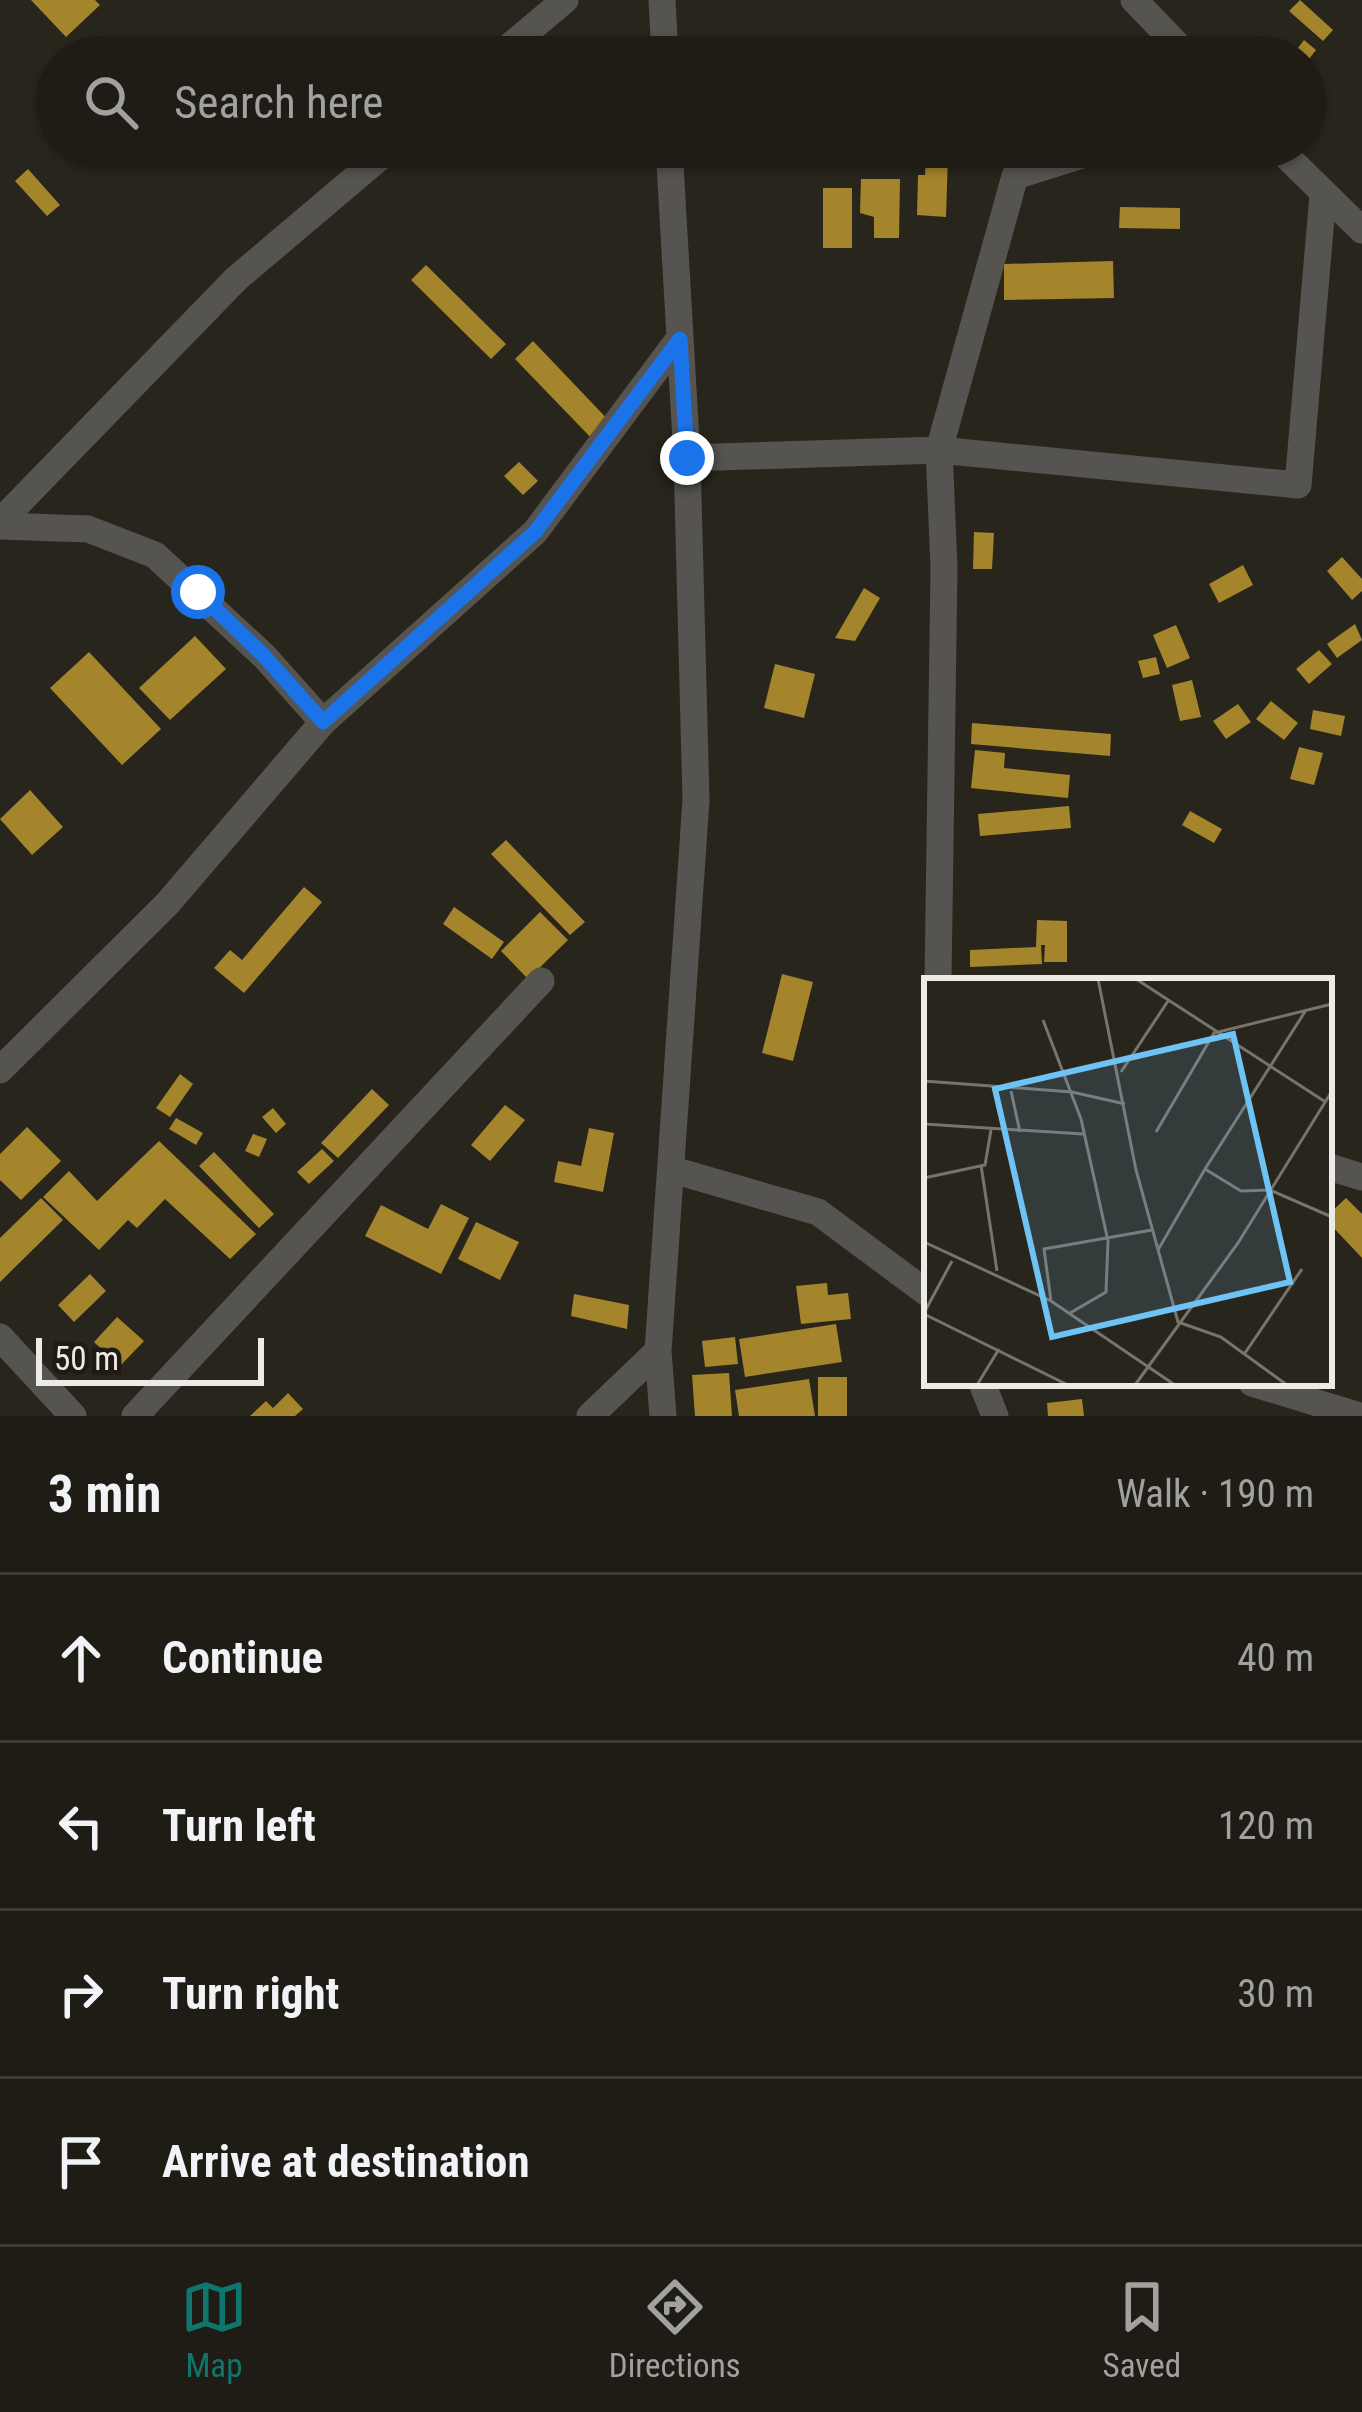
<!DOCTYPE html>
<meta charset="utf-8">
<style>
:root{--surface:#1e1c15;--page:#26251e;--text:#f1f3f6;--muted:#a1a1a0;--line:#3c3a34;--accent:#0f766e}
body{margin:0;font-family:"Roboto Condensed",sans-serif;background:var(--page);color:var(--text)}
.scale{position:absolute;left:36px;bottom:30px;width:228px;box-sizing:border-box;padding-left:12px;border:6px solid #edebe5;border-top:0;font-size:33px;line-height:42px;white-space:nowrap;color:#edebe5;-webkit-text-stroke:9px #1f1b13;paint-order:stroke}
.stop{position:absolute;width:36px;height:36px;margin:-27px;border:9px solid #1a73e8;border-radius:50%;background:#fff}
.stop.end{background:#1a73e8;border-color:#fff;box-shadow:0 3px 12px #0008}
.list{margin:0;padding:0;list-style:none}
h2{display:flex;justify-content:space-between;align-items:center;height:156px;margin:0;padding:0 48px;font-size:51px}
h2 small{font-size:39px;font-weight:400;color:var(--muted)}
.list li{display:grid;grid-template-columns:78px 1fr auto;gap:36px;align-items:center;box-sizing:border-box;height:168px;padding:0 48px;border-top:3px solid var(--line)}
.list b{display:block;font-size:45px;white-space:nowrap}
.list em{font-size:39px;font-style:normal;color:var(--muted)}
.icon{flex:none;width:66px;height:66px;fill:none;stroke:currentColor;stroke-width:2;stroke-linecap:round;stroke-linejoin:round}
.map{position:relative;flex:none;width:1362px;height:1416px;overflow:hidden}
.search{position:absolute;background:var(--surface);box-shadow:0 3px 9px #0004;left:36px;right:36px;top:36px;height:132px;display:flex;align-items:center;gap:30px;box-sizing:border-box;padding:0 42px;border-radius:66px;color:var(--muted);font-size:45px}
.sheet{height:828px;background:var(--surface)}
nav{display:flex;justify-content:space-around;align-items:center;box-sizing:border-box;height:168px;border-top:3px solid var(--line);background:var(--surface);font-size:33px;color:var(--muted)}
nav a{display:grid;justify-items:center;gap:6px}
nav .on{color:var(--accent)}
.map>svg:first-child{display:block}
.building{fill:#a4852b}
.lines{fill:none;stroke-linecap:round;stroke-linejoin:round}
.minor{stroke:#565450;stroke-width:27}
.route{stroke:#1a73e8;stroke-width:15}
.inset-road{fill:none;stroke:#77746c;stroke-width:3}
.view{fill:#6fc2f4;fill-opacity:0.15;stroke:#6fc2f4;stroke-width:6}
.inset-edge{fill:none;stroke:#edebe5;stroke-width:6}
</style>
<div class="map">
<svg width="1362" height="1416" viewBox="0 0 1362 1416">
<rect width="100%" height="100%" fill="#28251c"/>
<!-- building -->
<path class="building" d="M 31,0 L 95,0 L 100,5 L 66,37 Z
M 1300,0 L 1333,30 L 1323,41 L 1289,11 Z
M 1304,40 L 1316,50 L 1305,64 L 1305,57 L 1291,57 Z
M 926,155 L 948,156 L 946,217 L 917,215 L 918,175 L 925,175 Z
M 28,169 L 60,205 L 47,216 L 15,181 Z
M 861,179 L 900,179 L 899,238 L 874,238 L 874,217 L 860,213 Z
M 823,188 L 852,188 L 852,248 L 823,248 Z
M 1120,207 L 1180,208 L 1180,229 L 1119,228 Z
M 1113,261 L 1114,298 L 1004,300 L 1004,264 Z
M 426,265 L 506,344 L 491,359 L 411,280 Z
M 533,341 L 615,427 L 597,444 L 515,359 Z
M 519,462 L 538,481 L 523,495 L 504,476 Z
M 974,532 L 994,533 L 992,569 L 973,569 Z
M 1342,557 L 1362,579 L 1362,591 L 1352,600 L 1327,571 Z
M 1243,565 L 1253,585 L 1219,603 L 1209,584 Z
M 864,588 L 880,598 L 855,641 L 835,638 Z
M 1355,624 L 1362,640 L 1337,658 L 1327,644 Z
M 1176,625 L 1190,658 L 1167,668 L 1153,635 Z
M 195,636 L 226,669 L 170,720 L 139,688 Z
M 1319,650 L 1332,664 L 1309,684 L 1296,669 Z
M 89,652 L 161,729 L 122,765 L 50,688 Z
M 1156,657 L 1160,674 L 1143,678 L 1138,661 Z
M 775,664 L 815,674 L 804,718 L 764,708 Z
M 1192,680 L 1201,717 L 1180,721 L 1172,685 Z
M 1271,701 L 1298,723 L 1284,740 L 1256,719 Z
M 1238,704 L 1251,722 L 1226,739 L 1213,721 Z
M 1313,710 L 1345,716 L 1341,736 L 1310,729 Z
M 972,723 L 1111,734 L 1110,756 L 971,744 Z
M 1299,747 L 1323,753 L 1314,785 L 1290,779 Z
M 975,750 L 1005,753 L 1004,768 L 1070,775 L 1068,798 L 971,788 Z
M 30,790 L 63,827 L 32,855 L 0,819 Z
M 1069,806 L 1071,828 L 980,836 L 978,814 Z
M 1190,811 L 1222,829 L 1214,843 L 1182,825 Z
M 506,840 L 585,922 L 570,935 L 491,854 Z
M 304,887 L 322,902 L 244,993 L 214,968 L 230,950 L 242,960 Z
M 454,907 L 504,942 L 492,959 L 443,924 Z
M 540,912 L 568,940 L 528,979 L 501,951 Z
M 1037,920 L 1067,921 L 1067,962 L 1044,962 L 1045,945 L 1041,945 L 1042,964 L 970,967 L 970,950 L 1036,947 Z
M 782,974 L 813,982 L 793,1061 L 762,1053 Z
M 180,1074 L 193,1084 L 170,1117 L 156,1108 Z
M 372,1089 L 389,1105 L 338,1158 L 321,1143 Z
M 505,1105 L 525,1120 L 490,1161 L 471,1145 Z
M 273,1108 L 286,1124 L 276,1133 L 262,1117 Z
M 176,1118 L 203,1133 L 196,1145 L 169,1129 Z
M 27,1127 L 61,1161 L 21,1200 L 0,1180 L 0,1154 Z
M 589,1128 L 614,1133 L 603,1192 L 554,1182 L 558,1161 L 581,1166 Z
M 253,1134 L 267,1139 L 259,1157 L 245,1151 Z
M 159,1141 L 256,1234 L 230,1259 L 165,1199 L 137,1228 L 128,1220 L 99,1250 L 43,1197 L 69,1171 L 97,1201 Z
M 322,1149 L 334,1161 L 309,1184 L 297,1172 Z
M 214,1152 L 274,1214 L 259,1228 L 199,1166 Z
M 41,1198 L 63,1220 L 0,1282 L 0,1238 Z
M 1346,1198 L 1362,1214 L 1362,1258 L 1329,1223 L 1329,1214 Z
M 441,1204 L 469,1218 L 441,1274 L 365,1236 L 381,1205 L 428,1229 Z
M 476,1222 L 519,1242 L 500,1280 L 458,1259 Z
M 90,1274 L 106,1291 L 74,1322 L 58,1305 Z
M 827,1283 L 828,1295 L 848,1293 L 851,1319 L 801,1324 L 796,1286 Z
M 574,1294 L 629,1305 L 627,1329 L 571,1316 Z
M 117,1317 L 144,1341 L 120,1366 L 94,1342 Z
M 836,1324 L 842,1362 L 745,1377 L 739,1339 Z
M 735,1337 L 738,1364 L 705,1367 L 702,1341 Z
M 729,1373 L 732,1416 L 695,1416 L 692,1375 Z
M 818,1377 L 847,1377 L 847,1416 L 818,1416 Z
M 809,1379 L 815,1416 L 739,1416 L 735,1390 Z
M 288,1393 L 303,1409 L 295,1416 L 250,1416 L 266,1401 L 273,1408 Z
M 1082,1399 L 1084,1416 L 1048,1416 L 1047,1403 Z"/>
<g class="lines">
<!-- minor -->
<path class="minor" d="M 662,0 L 665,57
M 1134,0 L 1189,57
M 497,57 L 565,0
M 1277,147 L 1362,230
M 687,458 L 939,450 L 1298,485 L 1323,195
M 0,522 L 236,279 L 392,147
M 0,526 L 88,529 L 155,555 L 264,656 L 323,722 L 535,532 L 679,339
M 938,981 L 944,568 L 939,450 L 1015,176 L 1107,147
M 0,1070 L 167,904 L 323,722
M 1329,1167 L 1362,1177
M 673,1170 L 818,1212 L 927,1293
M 0,1337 L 73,1416
M 982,1383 L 995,1416
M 1252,1383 L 1360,1416
M 135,1416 L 541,981
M 590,1416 L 658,1351
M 663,1416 L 658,1351 L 696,800 L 687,458 L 669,147"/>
</g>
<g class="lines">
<!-- route -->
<path class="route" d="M 198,592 L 264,656 L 323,722 L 535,532 L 680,339 L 687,458"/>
</g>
<!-- overview -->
<g transform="translate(924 978)">
<rect width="408" height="408" fill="#28251c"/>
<path class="inset-road" d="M 174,1 L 212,192 L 254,344 L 297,359 L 363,407M 212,1 L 400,123M 119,42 L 157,141 L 184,263 L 182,314 L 146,335M 197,94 L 244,23M 0,103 L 148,114 L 201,126M 87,113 L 96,154M 0,146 L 159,156M 232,154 L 290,55 L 408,26M 57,187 L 73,293M 281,191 L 382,32M 0,200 L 61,187 L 67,152M 0,264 L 127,323 L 251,407M 234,272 L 281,191 L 317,213 L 346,212 L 408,239M 127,323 L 120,271 L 228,252M 0,335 L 28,283M 0,336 L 144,407M 321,375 L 378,291M 53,407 L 75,371M 211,407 L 314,265 L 408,113"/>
<path class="view" d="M 309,56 L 366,304 L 128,359 L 71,111 Z"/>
<rect width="408" height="408" class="inset-edge"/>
</g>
</svg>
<div class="scale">50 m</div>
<div class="stop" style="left:198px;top:592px"></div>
<div class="stop end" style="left:687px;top:458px"></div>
<div class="search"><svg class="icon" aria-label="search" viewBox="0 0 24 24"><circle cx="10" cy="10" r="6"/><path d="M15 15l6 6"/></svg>Search here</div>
</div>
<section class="sheet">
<h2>3 min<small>Walk · 190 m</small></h2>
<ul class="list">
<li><svg class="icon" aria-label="ahead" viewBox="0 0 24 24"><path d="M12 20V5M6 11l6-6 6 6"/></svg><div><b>Continue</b></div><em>40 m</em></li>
<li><svg class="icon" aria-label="left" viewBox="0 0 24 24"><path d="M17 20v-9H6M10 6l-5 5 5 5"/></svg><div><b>Turn left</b></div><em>120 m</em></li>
<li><svg class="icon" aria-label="right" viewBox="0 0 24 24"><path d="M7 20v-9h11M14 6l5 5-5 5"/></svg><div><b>Turn right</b></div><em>30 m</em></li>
<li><svg class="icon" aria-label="arrive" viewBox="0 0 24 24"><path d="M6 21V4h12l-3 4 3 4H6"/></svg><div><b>Arrive at destination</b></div></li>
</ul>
</section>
<nav>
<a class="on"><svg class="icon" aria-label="map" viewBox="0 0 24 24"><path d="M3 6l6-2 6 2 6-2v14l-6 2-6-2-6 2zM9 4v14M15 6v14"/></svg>Map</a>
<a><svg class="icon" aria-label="directions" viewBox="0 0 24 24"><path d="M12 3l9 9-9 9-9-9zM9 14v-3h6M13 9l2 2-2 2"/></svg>Directions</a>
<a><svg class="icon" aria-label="saved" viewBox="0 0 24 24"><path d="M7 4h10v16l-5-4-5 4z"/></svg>Saved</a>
</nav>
